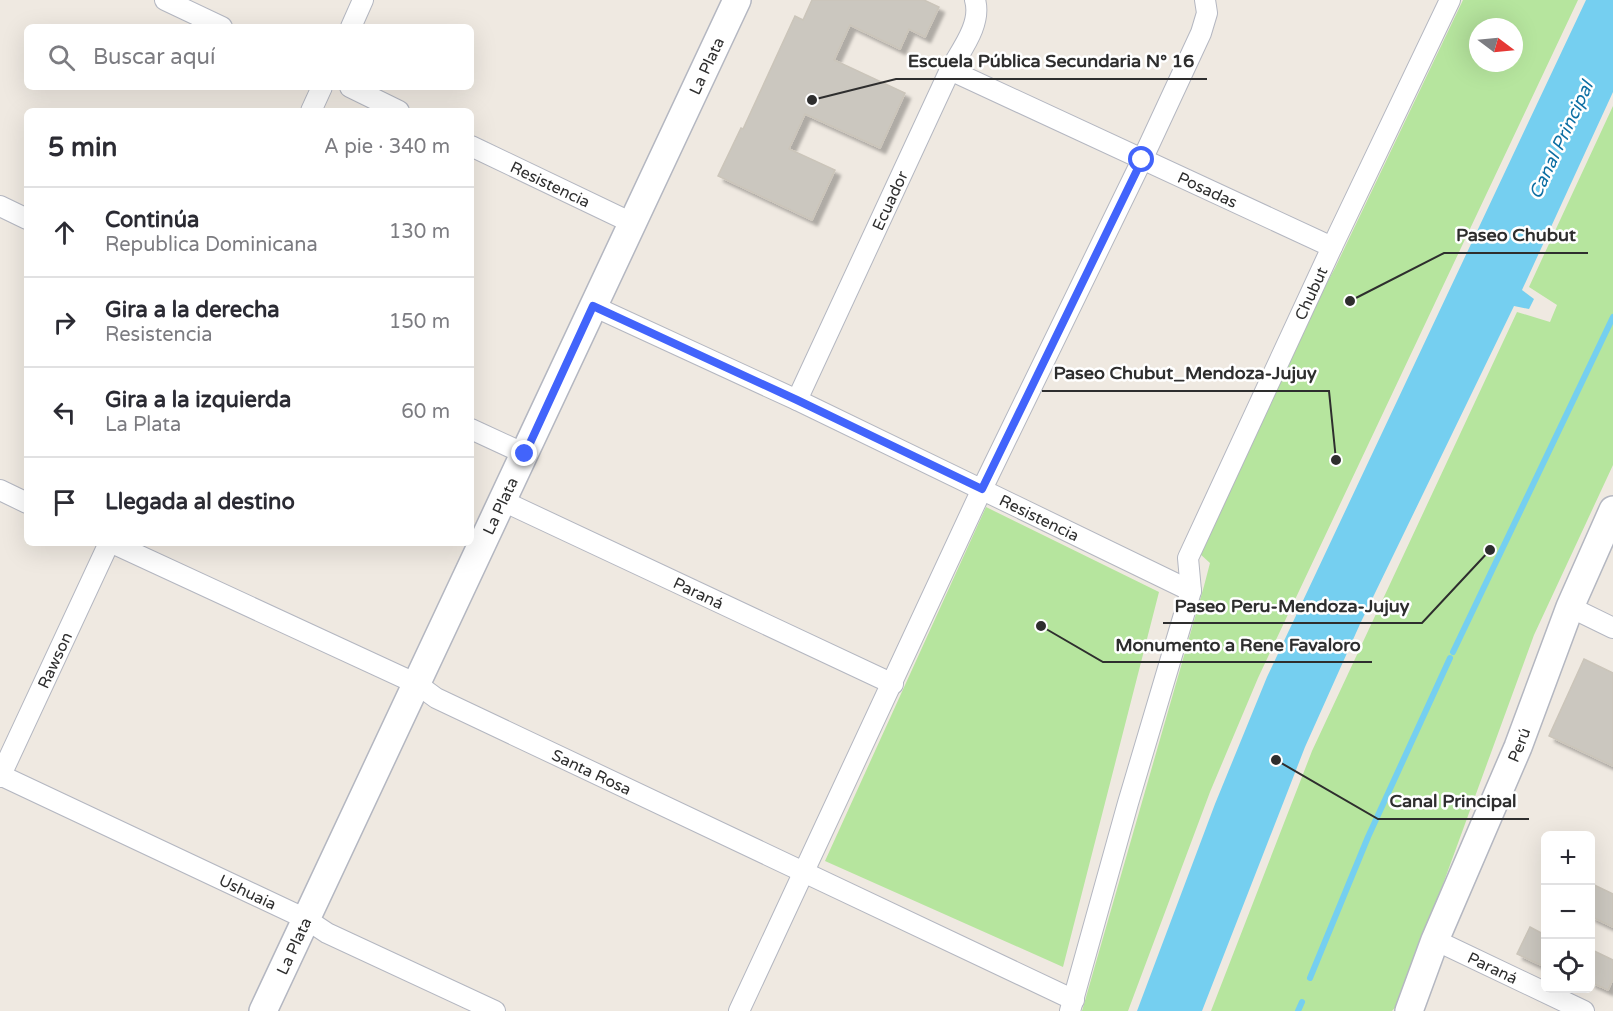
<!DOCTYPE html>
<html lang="es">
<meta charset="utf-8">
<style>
:root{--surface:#fff;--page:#f2f2f3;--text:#2b2b33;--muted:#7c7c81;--line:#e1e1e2}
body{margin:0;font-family:"Varela Round",sans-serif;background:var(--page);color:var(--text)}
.controls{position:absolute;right:18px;bottom:18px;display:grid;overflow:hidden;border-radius:9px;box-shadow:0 6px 24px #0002}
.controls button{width:54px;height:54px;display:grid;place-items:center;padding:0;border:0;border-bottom:2px solid var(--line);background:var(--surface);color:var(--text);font:30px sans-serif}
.compass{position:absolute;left:1469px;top:18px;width:54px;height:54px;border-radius:50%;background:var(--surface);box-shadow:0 6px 24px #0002;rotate:106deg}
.stop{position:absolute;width:18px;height:18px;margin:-14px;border:4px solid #4264fb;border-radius:50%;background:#fff}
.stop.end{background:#4264fb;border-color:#fff;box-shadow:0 2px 6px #0008}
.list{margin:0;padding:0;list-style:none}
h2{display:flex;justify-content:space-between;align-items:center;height:78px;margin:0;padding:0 24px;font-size:26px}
h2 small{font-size:20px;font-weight:400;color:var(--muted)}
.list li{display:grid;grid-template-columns:39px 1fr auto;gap:18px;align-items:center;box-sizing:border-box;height:90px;padding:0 24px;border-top:2px solid var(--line)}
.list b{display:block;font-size:22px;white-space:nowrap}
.list p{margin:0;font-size:20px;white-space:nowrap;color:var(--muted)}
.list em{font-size:20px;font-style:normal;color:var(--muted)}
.icon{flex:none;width:33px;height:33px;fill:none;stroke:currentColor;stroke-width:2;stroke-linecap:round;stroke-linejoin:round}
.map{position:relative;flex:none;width:1613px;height:1011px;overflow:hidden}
.search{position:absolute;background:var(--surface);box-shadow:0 6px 24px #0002;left:24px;top:24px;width:450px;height:66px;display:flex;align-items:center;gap:15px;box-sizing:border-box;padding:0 21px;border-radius:9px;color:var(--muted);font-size:22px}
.panel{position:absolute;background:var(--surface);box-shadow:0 6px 24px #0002;left:24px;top:108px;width:450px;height:438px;border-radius:9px}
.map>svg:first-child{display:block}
.green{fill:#b6e59e;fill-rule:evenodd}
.water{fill:#75cff0}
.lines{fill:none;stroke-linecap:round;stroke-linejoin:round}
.stream{stroke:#75cff0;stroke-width:6}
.building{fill:#cbc7bf;stroke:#cbc5ba;stroke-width:1.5;filter:url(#shadow)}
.street-casing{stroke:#b4b7c1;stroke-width:22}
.secondary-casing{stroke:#b4b7c1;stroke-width:30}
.street{stroke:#fff;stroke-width:20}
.secondary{stroke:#fff;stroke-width:27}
.route{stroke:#4264fb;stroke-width:8}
.labels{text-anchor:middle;stroke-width:5;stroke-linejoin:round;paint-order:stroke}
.street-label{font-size:16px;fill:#2e2e2e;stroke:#fff}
.water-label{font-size:18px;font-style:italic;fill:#0d6fa3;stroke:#fff}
.leader{fill:none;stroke:#2e2e2e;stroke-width:2}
.callout-dot{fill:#2e2e2e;stroke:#fff;stroke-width:2}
.callout-label{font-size:18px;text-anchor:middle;font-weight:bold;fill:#2e2e2e;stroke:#fff;stroke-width:5;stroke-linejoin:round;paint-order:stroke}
</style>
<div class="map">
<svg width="1613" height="1011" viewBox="0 0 1613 1011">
<defs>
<filter id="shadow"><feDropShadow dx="5.5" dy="5.5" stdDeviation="1.5" flood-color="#0004"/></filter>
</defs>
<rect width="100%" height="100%" fill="#efe9e1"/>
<!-- green -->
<path class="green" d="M 1463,0 L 1578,0 L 1258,678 L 1210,792 L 1128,1011 L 1082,1011 L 1204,586 L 1210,563 L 1200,554 L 1296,340 L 1335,268 ZM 1478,27 L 1514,27 L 1514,63 L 1478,63 Z
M 1613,106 L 1613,465 L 1534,635 L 1400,1002 L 1392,1011 L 1211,1011 L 1312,751 L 1517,312 L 1550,322 L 1557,305 L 1529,287 Z
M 986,507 L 1159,592 L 1063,967 L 825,861 Z"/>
<!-- water -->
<path class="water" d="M 1586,0 L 1613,0 L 1613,92 L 1522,290 L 1534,299 L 1529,309 L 1514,306 L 1360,624 L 1305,747 L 1202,1011 L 1137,1011 L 1215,804 L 1267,677 Z"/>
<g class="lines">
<!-- stream -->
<path class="stream" d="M 1453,652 L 1613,317
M 1310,978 L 1368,837 L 1450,658
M 1298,1011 L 1302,1002"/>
</g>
<!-- building -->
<path class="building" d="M 812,0 L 924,0 L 939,7 L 925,37 L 909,29 L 900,49 L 850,25 L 834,60 L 905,93 L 880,148 L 805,114 L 789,149 L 835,170 L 812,220 L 718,176 L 741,128 L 743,129 L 795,16 L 803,20 Z
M 1584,659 L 1613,673 L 1613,766 L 1549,736 Z
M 1590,883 L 1613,894 L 1613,927 L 1590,916 Z
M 1530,927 L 1545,935 L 1545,967 L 1517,954 Z
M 1590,949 L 1613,960 L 1613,979 L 1608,990 L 1590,982 Z"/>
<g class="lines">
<defs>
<g id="street">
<path d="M 165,0 L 222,27"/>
<path d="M 351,27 L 363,0"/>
<path id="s1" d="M 950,70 L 1332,247"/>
<path d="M 350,87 L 399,111"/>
<path d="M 311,111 L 322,87"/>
<path id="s2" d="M 471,146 L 632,223"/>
<path d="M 0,206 L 27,219"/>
<path id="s3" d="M 593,306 L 797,400 L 1191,591"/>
<path id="s4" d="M 797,400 L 950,70 C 961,50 982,24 975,0"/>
<path d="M 471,429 L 525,454"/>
<path d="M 0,490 L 27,503"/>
<path id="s5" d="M 503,501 L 893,684"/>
<path id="s6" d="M 112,543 L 417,684 L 436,698 L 1074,1000"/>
<path d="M 1570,607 L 1613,628"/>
<path id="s7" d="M 0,775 L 306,919 L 327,933 L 495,1011"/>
<path id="s8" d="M 0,777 L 109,543"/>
<path id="s9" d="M 1435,940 L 1584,1011"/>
<path d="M 739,1011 L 982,489 L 1142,160 L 1201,33 L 1207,13 L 1205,0"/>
<path id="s10" d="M 1070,1011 L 1128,803 L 1191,591 L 1188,558 L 1332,247 L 1450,0"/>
</g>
<g id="secondary">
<path id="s11" d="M 263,1011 L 737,0"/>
<path id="s12" d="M 1409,1011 L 1435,940 L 1518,747 L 1570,607 L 1613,510"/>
</g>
</defs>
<!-- street casing -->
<use href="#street" class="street-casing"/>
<!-- secondary casing -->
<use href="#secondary" class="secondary-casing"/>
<!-- street -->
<use href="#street" class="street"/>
<!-- secondary -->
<use href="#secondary" class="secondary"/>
</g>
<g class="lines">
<!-- route -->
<path class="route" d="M 525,454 L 593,306 L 797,400 L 982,489 L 1142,160"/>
</g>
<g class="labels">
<!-- street labels -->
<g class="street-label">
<text dy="6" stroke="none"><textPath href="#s11" startOffset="1044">La Plata</textPath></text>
<text dy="6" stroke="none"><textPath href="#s2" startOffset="88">Resistencia</textPath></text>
<text dy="6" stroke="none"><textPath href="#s1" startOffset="284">Posadas</textPath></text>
<text dy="6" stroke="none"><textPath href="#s4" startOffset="220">Ecuador</textPath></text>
<text dy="6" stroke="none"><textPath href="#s10" startOffset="762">Chubut</textPath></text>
<text dy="6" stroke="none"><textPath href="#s11" startOffset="558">La Plata</textPath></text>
<text dy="6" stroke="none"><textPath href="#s3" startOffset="494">Resistencia</textPath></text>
<text dy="6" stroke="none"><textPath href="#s5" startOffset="216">Paraná</textPath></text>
<text dy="6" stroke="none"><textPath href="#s8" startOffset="129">Rawson</textPath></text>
<text dy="6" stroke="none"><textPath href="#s12" startOffset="288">Perú</textPath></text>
<text dy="6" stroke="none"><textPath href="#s6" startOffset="532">Santa Rosa</textPath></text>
<text dy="6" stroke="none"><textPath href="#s7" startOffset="274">Ushuaia</textPath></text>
<text dy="6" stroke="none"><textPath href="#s11" startOffset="72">La Plata</textPath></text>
<text dy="6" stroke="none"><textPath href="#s9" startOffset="64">Paraná</textPath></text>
</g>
<!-- water labels -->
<g class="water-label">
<text transform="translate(1561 140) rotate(-65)" y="6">Canal Principal</text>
</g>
</g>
<!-- callouts -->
<path class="leader" d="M812 100L896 79H1207M1350 301L1444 253H1588M1336 460L1329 391H1042M1490 550L1422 623H1163M1041 626L1103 662H1372M1276 760L1378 819H1529"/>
<g class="callout-dot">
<circle cx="812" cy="100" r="6"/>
<circle cx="1350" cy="301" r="6"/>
<circle cx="1336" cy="460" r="6"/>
<circle cx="1490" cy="550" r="6"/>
<circle cx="1041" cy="626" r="6"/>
<circle cx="1276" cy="760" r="6"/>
</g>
<g class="callout-label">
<text x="1051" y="67">Escuela Pública Secundaria N° 16</text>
<text x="1516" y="241">Paseo Chubut</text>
<text x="1185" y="379">Paseo Chubut_Mendoza-Jujuy</text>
<text x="1292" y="612">Paseo Peru-Mendoza-Jujuy</text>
<text x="1238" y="651">Monumento a Rene Favaloro</text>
<text x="1453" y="807">Canal Principal</text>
</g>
</svg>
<div class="controls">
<button>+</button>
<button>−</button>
<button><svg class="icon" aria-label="locate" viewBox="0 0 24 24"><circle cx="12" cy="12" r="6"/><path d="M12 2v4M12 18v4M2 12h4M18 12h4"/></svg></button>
</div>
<svg class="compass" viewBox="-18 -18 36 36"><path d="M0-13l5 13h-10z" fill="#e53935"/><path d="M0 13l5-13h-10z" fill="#7c7c81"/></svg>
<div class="stop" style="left:1142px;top:160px"></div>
<div class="stop end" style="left:525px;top:454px"></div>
<div class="search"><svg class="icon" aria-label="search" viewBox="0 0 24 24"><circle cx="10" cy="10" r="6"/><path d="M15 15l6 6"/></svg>Buscar aquí</div>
<section class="panel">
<h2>5 min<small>A pie · 340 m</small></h2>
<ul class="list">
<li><svg class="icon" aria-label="ahead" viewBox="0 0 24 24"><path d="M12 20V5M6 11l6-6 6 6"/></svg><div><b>Continúa</b><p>Republica Dominicana</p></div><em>130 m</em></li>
<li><svg class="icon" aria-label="right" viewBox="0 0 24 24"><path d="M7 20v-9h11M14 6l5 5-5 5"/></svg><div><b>Gira a la derecha</b><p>Resistencia</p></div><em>150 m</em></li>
<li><svg class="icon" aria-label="left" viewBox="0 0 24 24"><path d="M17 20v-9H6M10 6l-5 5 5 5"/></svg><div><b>Gira a la izquierda</b><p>La Plata</p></div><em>60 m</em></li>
<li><svg class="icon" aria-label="arrive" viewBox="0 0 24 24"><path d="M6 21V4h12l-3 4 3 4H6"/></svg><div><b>Llegada al destino</b></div></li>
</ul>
</section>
</div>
